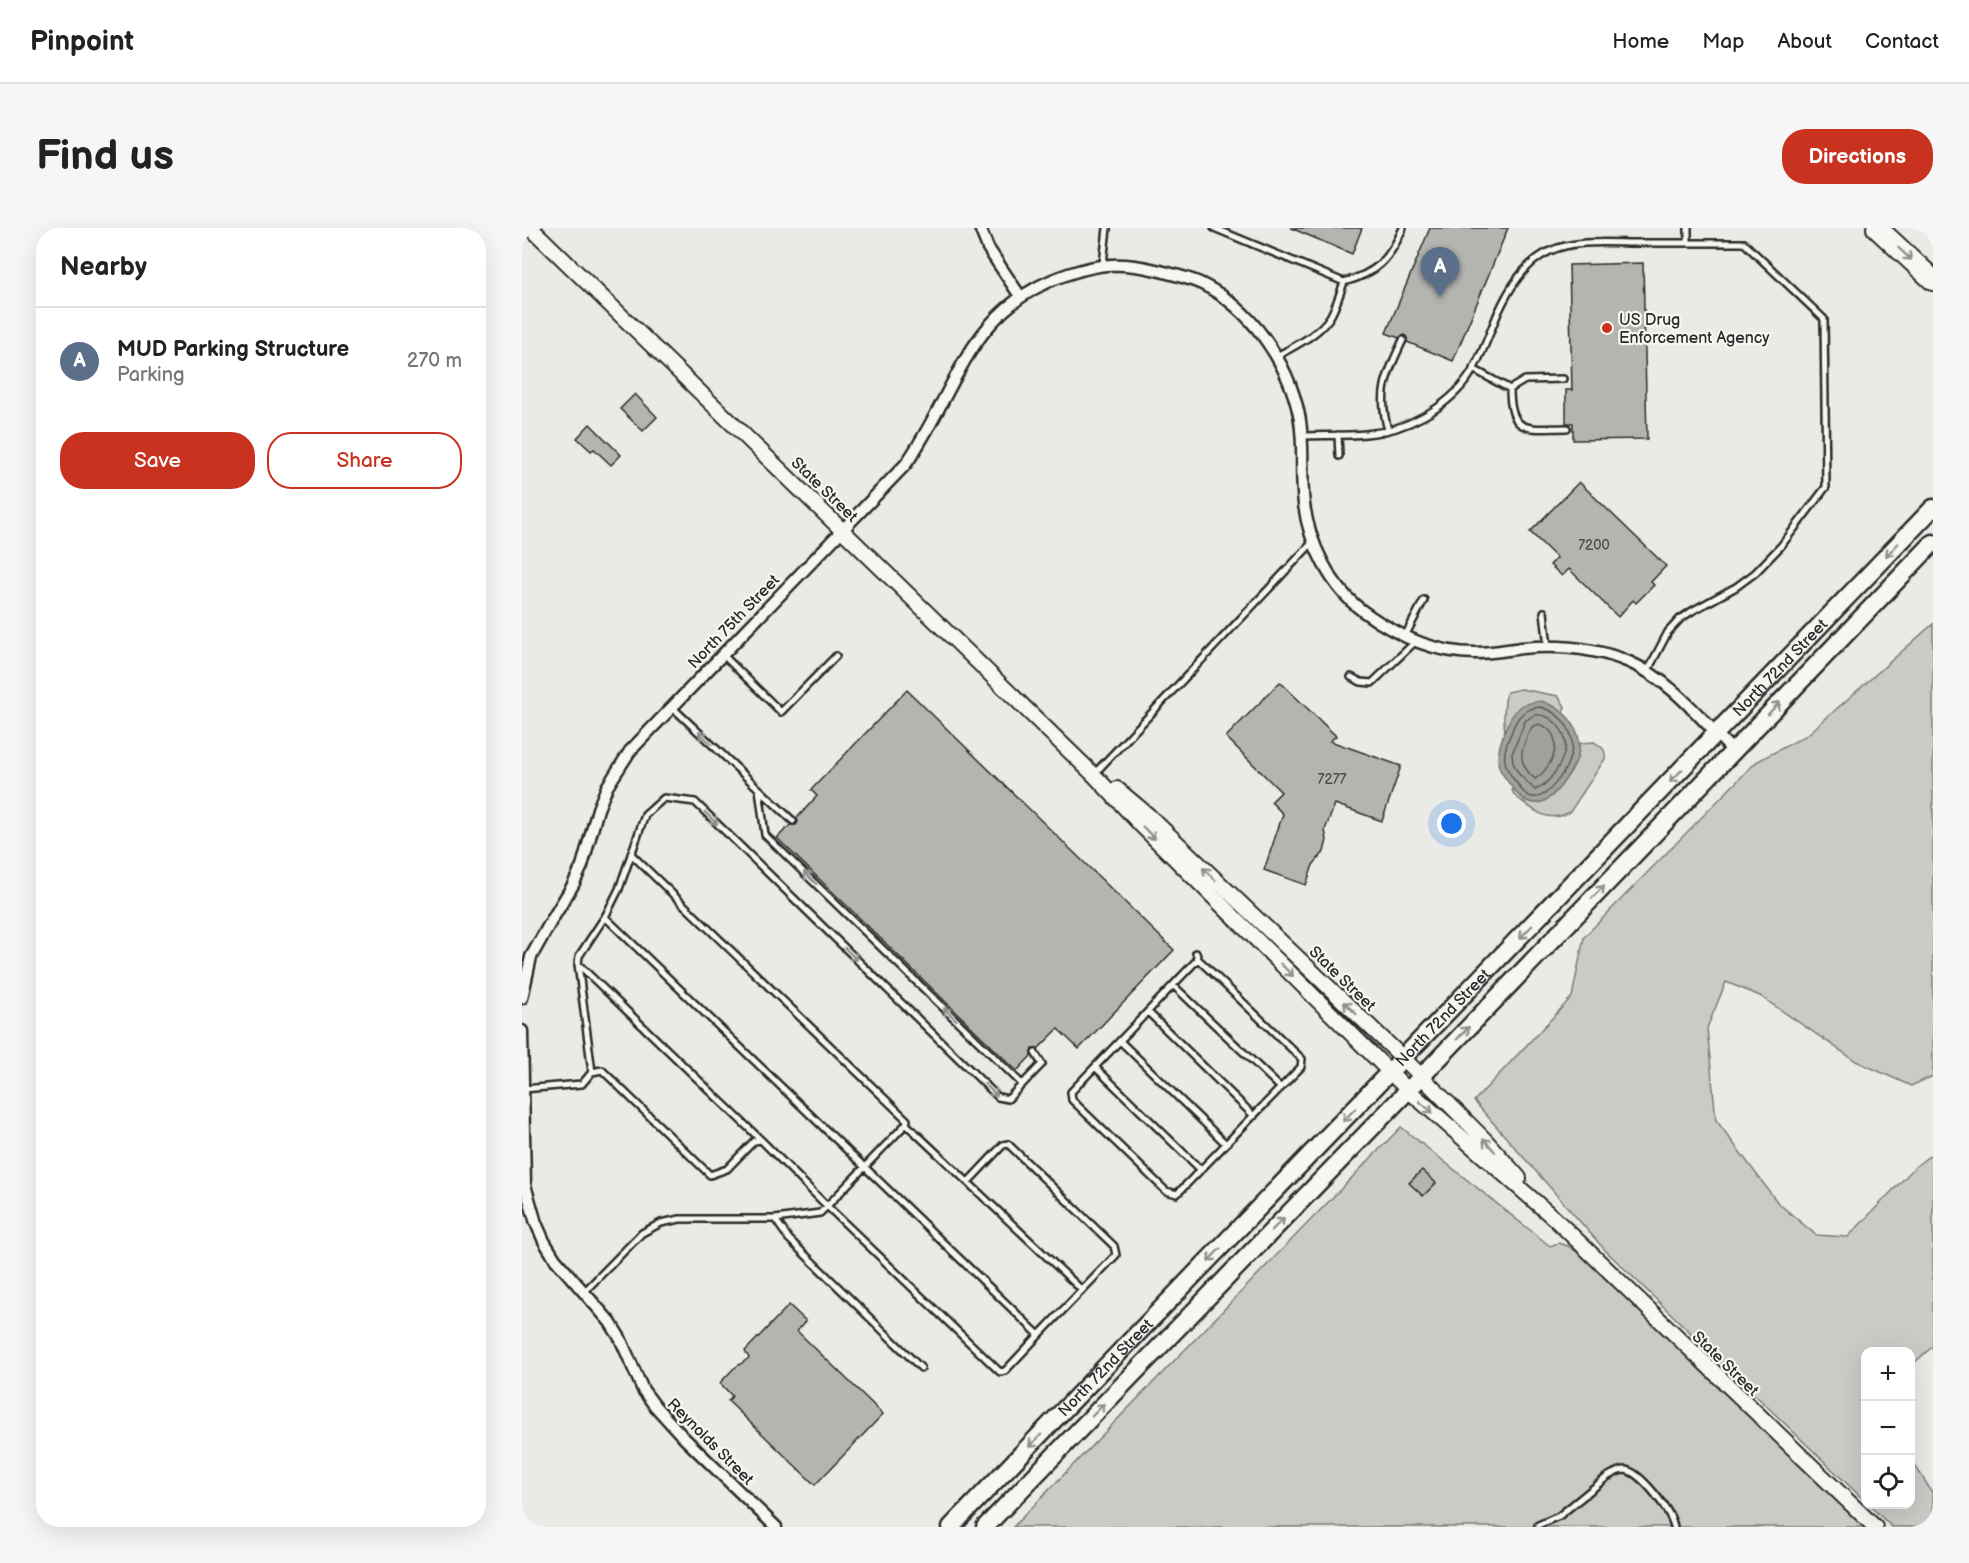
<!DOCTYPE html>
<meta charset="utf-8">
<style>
:root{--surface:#fff;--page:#f6f6f6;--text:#222;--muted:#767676;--line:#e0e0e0;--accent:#c8321e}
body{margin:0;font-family:"Balsamiq Sans",sans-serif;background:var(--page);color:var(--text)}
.controls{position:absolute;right:18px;bottom:18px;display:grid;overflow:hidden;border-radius:12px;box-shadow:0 6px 24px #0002}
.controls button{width:54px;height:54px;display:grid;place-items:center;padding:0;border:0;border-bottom:2px solid var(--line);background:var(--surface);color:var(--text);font:30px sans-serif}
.you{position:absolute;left:930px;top:596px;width:21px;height:21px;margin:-15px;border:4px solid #fff;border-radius:50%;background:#1a73e8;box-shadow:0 0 0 9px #1a73e833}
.badge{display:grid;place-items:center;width:39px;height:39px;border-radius:50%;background:var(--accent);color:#fff;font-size:20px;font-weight:700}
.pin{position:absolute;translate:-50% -50px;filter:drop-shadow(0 2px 3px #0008)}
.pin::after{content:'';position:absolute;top:32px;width:21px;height:18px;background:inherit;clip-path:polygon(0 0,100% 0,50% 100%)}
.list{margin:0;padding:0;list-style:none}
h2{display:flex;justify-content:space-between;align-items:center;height:78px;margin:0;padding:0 24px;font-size:26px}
h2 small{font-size:20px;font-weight:400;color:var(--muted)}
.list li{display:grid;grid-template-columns:39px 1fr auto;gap:18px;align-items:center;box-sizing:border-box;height:108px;padding:0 24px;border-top:2px solid var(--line)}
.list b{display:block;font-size:22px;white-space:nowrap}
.list p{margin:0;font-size:20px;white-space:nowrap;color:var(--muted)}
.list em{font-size:20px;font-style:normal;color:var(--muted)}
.actions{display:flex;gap:12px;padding:18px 24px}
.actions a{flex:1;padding:14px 0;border:2px solid var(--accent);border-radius:24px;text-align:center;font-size:21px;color:var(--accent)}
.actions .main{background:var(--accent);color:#fff}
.icon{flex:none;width:33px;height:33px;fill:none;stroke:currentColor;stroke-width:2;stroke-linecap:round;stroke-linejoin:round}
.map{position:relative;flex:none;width:1411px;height:1299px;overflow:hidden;border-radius:24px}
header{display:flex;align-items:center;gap:36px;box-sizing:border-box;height:84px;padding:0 30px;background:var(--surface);border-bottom:2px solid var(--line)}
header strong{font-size:28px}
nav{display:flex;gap:33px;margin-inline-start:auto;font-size:21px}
.intro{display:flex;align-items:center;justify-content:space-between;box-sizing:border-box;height:144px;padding:0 36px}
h1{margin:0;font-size:42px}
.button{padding:15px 27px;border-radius:24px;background:var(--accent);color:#fff;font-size:21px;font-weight:700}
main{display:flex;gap:36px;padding:0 36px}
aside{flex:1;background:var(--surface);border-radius:24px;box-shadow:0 6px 24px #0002}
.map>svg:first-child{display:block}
.green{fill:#cacac7;stroke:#7a7a79;stroke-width:1.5}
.water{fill:#a1a19e;stroke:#727270;stroke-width:1.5}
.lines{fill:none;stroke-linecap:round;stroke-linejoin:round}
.shore{stroke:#5a5a59;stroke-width:1.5}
.building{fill:#b4b4b1;stroke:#2b2b2b;stroke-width:1.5}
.service-casing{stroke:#2b2b2b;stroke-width:10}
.minor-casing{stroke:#2b2b2b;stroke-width:15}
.tertiary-casing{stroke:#2b2b2b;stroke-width:18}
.primary-casing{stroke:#2b2b2b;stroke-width:21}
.motorway-casing{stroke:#2b2b2b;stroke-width:24}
.service{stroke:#f6f6f2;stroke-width:5}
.minor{stroke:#f6f6f2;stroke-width:10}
.tertiary{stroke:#f6f6f2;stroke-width:14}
.primary{stroke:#f6f6f2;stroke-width:16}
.motorway{stroke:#f6f6f2;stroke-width:20}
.oneway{stroke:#90908e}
.poi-dot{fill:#c8321e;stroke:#f6f6f2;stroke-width:2}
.labels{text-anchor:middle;stroke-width:4.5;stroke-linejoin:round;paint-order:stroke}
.number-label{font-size:14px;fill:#4d4d4c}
.poi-label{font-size:16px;fill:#2b2b2b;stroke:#f6f6f2;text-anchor:start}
.street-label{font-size:16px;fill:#2b2b2b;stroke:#f6f6f2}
</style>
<header>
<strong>Pinpoint</strong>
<nav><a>Home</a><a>Map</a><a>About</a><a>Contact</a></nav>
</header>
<div class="intro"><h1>Find us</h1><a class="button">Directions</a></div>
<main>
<aside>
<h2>Nearby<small></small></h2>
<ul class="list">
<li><span class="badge" style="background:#5c6f8a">A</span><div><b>MUD Parking Structure</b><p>Parking</p></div><em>270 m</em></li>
</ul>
<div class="actions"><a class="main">Save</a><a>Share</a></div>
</aside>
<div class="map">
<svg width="1411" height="1299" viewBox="0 0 1411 1299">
<rect width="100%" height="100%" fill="#eaeae6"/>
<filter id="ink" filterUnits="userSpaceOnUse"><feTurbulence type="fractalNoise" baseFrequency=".0167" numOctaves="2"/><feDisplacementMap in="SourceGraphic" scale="12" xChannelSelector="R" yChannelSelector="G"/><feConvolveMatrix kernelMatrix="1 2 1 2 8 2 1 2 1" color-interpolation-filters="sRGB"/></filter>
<g filter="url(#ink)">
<!-- green -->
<path class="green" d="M 1411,396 L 1411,848 L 1389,858 L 1334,833 L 1238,768 L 1204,754 L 1185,800 L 1194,892 L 1256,975 L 1294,1007 L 1326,1009 L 1394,938 L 1411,925 L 1411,1118 L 1389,1138 L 1388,1124 L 1344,1124 L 1343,1273 L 1083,1022 L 952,873 L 1050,769 L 1062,709 L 1234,534 L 1285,507 Z
M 999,461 L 1036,468 L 1043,478 L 1040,487 L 985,509 C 980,500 982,474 985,464 Z
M 1072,514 C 1080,519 1084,521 1083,531 L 1048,584 C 1025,597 1010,581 992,567 L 990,562 L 992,557 L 1060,515 Z
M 879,899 L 1028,1018 L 1036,1015 L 1046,1018 L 1065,1030 L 1087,1055 L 1115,1077 L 1225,1186 L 1344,1299 L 491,1299 Z
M 1389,1231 L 1411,1266 L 1411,1299 L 1370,1299 L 1347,1277 L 1388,1276 Z"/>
<!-- water -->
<path class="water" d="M 1019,473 C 1050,483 1068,511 1050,541 C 1036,564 1017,592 992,562 C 987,555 980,547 977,539 C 973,524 985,489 998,479 C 1004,475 1012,474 1019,473 Z"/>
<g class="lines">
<!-- shore -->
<path class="shore" d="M 1019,479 C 1042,486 1057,508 1047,532 C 1043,544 1025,572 1011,569 C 1003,568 998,560 994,554 C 987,546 981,536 983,525 C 983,518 987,510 990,503 C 995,488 1003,480 1019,479 Z
M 1012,487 C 1030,485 1046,504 1043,521 C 1041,536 1026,557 1013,562 L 996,545 L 991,535 L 990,526 L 1003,493 Z
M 1017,496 C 1045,505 1032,539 1013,551 C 993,534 999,519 1010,499 Z"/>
</g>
<!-- building -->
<path class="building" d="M 769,0 L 840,0 L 830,26 Z
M 908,0 L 986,0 L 931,133 L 885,114 L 885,110 L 883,107 L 877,110 L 864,105 Z
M 1121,35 L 1125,211 L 1051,212 L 1051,195 L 1044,195 L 1044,162 L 1050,162 L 1047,37 Z
M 113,166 L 135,189 L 121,203 L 98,181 Z
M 68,196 L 99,227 L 89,237 L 72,221 L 69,223 L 55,210 Z
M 1057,254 L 1144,338 L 1129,354 L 1132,357 L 1114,375 L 1111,372 L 1096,389 L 1047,341 L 1040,348 L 1028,337 L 1035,330 L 1008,304 Z
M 758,454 L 814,508 L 808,513 L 879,538 L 860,593 L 813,576 L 803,602 L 805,612 L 802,624 L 791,637 L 784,657 L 742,642 L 761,586 L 749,574 L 759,564 L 704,509 Z
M 385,462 L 652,722 L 557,821 L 536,801 L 516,821 L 510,821 L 509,828 L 495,843 L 255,610 L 268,597 L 274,597 L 276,594 L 275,590 L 295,568 L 289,562 Z
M 900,942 L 914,955 L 901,968 L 887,955 Z
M 267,1077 L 284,1093 L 275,1103 L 361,1186 L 293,1257 L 206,1173 L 210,1168 L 198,1155 L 211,1141 L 227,1130 L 223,1123 Z"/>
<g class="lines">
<defs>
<path id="service" d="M 692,0 L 822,54 C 818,65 814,79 808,89 C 796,107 773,118 755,128
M 1166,15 L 1166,0
M 581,36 L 585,0
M 822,54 C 855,45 868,31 881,0
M 951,141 L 988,161 L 1003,152 L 1041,151
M 988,161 C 988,208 1007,200 1045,200
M 866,202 C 855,164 865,146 881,112
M 816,207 L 817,228
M 780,208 C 801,207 823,208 844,206 C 883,203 926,180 948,147 C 960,128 967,106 976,85 C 987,61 1002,35 1028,23 C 1054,11 1089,15 1118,15 C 1152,15 1187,15 1222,15 L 1302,91 L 1304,259 L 1259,318 L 1233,345 L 1214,359 L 1170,383 L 1158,391 L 1146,404 L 1125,444
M 1022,384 L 1026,419
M 883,408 L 902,372
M 200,426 L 259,484 L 314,428
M 829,449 L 839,454 L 850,455 L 894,413
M 150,479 L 271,593
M 573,545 L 791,314
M 237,561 L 243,607 L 500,856
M 83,689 L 517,1107 L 594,1027 L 592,1018 L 486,916 L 481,917 L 446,954
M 674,725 L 676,731 L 549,864 L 550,872 L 644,963 L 655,966 L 779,839 L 780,831 L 676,731
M 56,736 L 239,912
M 651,757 L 759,860
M 626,784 L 732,888
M 598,813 L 704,916
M 573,839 L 679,942
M 70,844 L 80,842 L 188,947 L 205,941 L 232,913 L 239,912 L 305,978 L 384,896 L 385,892 L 109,626
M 1,861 L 60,856 L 70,844 L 56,736 L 57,728 L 84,687 L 97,661 L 123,587 L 142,570 L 173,574 L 476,869 L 486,871 L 520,836 L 513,825
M 384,896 L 560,1062
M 253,991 L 267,1011 L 399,1140
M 62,1064 L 120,1005 L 139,995 L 158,991 L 253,991 L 298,985 L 305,978 L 478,1144 L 483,1143 L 517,1107
M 1016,1297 L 1037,1288 L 1085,1249 C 1091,1246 1096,1242 1103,1242 C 1118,1243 1150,1284 1152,1299"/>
<path id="minor" d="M 458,0 L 466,20 L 498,68
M 0,770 L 9,729 L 28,695 L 51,657 L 60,638 L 76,581 L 85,559 L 108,523 L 384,236 C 437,160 446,79 546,46 C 579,35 600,34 634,42 C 649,46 665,49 680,56 C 729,80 766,134 777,187 C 783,216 778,247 782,276 C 787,316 809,360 842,384 C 874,407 913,425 953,425 C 969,425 984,422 1000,420 C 1035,417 1074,420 1107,434 C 1149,452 1179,491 1211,523
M 0,803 L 3,957 L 14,995 L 22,1013 L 33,1031 L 88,1094 L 98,1110 L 121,1162 L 133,1178 L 162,1210 L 254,1299"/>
<path id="tertiary" d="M 9,0 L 572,547 L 619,597 L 886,862 L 1034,992 L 1353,1299
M 595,561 L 626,587 L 881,830 L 963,912 L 997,950"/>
<g id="primary">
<path id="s1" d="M 429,1299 L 1411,280"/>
<path d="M 463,1299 L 900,848 L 1411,315"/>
</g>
<path id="motorway" d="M 1355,0 L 1411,52"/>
</defs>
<!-- service casing -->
<use href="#service" class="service-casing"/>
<!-- minor casing -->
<use href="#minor" class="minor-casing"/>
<!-- tertiary casing -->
<use href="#tertiary" class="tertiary-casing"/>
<!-- primary casing -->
<use href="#primary" class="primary-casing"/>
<!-- motorway casing -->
<use href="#motorway" class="motorway-casing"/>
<!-- service -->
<use href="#service" class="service"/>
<!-- minor -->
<use href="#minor" class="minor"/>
<!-- tertiary -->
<use href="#tertiary" class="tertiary"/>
<!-- primary -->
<use href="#primary" class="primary"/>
<!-- motorway -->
<use href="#motorway" class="motorway"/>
</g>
<!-- one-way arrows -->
<defs><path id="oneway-shaft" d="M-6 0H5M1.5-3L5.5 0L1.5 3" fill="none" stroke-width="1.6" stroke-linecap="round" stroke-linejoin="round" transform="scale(1.5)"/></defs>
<g class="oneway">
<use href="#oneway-shaft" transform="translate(1383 26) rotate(43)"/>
<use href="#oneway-shaft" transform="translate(1370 322) rotate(134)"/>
<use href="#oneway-shaft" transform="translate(1252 480) rotate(-46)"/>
<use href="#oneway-shaft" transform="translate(183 510) rotate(-136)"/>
<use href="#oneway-shaft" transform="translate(1154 548) rotate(134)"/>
<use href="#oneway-shaft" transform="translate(189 590) rotate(44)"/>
<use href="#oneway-shaft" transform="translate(627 605) rotate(45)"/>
<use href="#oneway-shaft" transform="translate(687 646) rotate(-136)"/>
<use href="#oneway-shaft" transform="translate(288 650) rotate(-136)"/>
<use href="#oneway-shaft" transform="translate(1076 664) rotate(-46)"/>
<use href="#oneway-shaft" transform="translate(1004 704) rotate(134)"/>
<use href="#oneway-shaft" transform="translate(329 726) rotate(44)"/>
<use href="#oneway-shaft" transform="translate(765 742) rotate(45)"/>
<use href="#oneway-shaft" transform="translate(828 780) rotate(-136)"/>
<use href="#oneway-shaft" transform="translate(428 786) rotate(-136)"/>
<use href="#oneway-shaft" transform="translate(941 805) rotate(-46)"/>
<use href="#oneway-shaft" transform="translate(469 862) rotate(44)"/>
<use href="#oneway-shaft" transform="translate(904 879) rotate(41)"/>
<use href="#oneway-shaft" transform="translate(827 887) rotate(134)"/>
<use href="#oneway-shaft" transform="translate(967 917) rotate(-132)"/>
<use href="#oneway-shaft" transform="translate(756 996) rotate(-46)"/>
<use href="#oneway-shaft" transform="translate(692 1027) rotate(134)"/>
<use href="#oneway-shaft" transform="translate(576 1182) rotate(-46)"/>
<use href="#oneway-shaft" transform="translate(513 1213) rotate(134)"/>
</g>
</g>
<!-- markers -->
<circle class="poi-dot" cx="1085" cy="100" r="6"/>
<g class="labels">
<!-- number labels -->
<g class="number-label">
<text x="1072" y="322">7200</text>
<text x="810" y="556">7277</text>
</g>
<!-- poi labels -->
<g class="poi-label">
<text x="1097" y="97">US Drug<tspan x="1097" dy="18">Enforcement Agency</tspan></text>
</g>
<!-- street labels -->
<g class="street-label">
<text transform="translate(303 261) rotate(44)" y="6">State Street</text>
<text transform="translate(211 393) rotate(-46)" y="6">North 75th Street</text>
<text dy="6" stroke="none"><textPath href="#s1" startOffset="1194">North 72nd Street</textPath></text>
<text transform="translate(821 750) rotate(44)" y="6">State Street</text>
<text dy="6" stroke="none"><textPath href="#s1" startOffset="708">North 72nd Street</textPath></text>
<text transform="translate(1204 1135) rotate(44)" y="6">State Street</text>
<text dy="6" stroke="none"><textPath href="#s1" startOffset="222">North 72nd Street</textPath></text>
<text transform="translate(189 1213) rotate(45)" y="6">Reynolds Street</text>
</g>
</g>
</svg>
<div class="controls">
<button>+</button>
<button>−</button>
<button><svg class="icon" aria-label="locate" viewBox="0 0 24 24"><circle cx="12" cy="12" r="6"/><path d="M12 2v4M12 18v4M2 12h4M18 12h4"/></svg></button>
</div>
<div class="you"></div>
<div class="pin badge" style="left:918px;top:69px;background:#5c6f8a">A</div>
</div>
</main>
